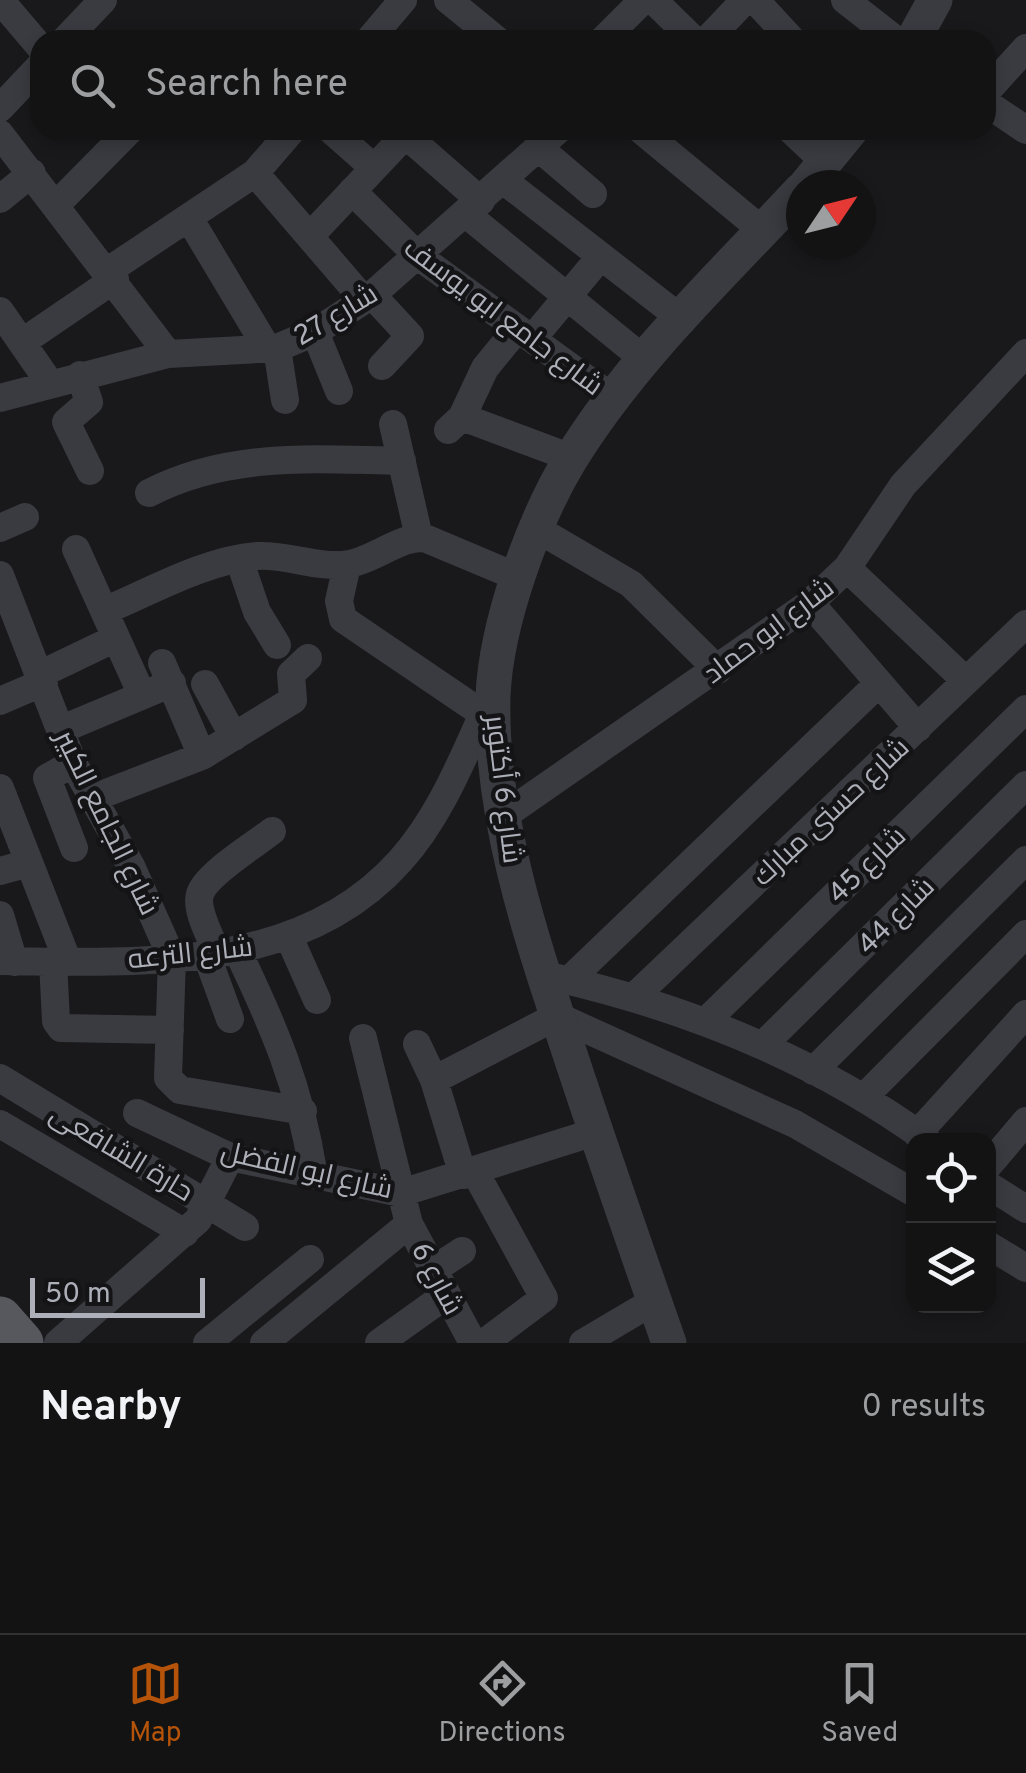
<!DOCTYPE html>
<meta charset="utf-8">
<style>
:root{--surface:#131314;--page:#1c1c1d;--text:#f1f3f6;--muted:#9d9ea0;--line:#323234;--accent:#b45309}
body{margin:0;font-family:Overpass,Cairo,sans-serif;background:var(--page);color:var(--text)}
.controls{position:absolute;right:30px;bottom:30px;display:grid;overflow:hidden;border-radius:20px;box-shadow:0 5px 15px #0003}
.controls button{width:90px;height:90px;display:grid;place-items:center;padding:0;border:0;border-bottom:2px solid var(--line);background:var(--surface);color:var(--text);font:50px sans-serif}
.compass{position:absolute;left:786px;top:170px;width:90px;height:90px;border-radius:50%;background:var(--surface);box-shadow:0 5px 15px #0003;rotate:55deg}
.scale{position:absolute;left:30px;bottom:25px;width:175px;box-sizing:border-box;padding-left:10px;border:5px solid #adb0b9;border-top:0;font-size:28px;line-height:35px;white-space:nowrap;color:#adb0b9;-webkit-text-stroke:8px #141416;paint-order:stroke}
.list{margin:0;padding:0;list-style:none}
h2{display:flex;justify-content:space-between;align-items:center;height:130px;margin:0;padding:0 40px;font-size:42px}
h2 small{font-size:32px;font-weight:400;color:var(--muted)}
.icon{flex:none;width:55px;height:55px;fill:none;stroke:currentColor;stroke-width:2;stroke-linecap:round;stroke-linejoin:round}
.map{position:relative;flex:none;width:1026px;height:1343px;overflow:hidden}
.search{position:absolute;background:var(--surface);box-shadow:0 5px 15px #0003;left:30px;right:30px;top:30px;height:110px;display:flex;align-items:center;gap:25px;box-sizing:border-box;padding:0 35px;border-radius:30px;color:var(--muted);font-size:38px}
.sheet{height:290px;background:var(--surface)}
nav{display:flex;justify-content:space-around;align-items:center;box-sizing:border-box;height:140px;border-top:2px solid var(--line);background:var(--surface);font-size:28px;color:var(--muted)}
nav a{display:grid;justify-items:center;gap:5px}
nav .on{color:var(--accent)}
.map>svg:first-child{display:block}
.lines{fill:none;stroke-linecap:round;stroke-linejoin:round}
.minor{stroke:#3a3b40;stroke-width:28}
.tertiary{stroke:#3a3b40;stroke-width:35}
.primary{stroke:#57585e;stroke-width:45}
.labels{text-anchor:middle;stroke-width:9;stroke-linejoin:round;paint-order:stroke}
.street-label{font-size:28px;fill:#adb0b9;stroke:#141416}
</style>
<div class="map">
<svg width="1026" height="1343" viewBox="0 0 1026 1343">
<rect width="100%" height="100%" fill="#19191b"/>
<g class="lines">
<!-- minor -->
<path class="minor" d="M 0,0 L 40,47
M 448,0 L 497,40
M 653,0 L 694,40
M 755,0 L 792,40
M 845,0 L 896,40
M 65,40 L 103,0
M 369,40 L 403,0
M 603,40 L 643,0
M 707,40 L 745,0
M 986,92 L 1026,48
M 986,103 L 1026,130
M 0,108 L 40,66
M 331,130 L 374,168
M 400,130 L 481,201
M 641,130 L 763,231
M 791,130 L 826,163
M 0,134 L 168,354
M 539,148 L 593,194
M 255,173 L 364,300
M 503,180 L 683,320
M 352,191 L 418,256 L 613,398
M 0,199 L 32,173
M 56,205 L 130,130
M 466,214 L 646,361
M 189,218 L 267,348
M 310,236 L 410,130
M 108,271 L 255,173 L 292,130
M 372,295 L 410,336 L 382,366
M 0,311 L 49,382
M 315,332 L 339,391
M 532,339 L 601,256
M 24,341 L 115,279
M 277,348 L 285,400
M 80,375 L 89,402 L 66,422 L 90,471
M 0,398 L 168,354 L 277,348 L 315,332 L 372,295 L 558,130
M 462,417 L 572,458
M 393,424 L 419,537
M 448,430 L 462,417 L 485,368 L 517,329
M 149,493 C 228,452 315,459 402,461
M 0,528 L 25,517
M 537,529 L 631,584 L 718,670
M 76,549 L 142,695
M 239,559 L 257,612 L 277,645
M 347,565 L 339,601 L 343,619 L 483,714
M 847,568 L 966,681
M 0,575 L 73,763 L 131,866 L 172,958 L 168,1078 L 180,1090 L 303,1111
M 810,603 L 918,728
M 104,611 C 152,591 205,560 257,556 C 288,554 318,569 349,564 C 375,560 404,533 427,539 L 520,578
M 162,663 L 202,756
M 41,674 L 116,638
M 205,684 L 234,737
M 0,701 L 44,682
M 60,730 L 172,683
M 73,763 L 47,778 L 74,848
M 0,788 L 68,962
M 93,798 L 202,756 L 293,700 L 291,674 L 308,658
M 505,815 L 810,603 L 847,568 L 903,485 L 1026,353
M 0,871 L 29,863
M 0,915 L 14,962
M 289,937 L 317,1000
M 238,952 C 274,1027 300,1088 313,1171
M 218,955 C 212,939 195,911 200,894 C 206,874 256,844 272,831
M 207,956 L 230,1019
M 0,961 C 138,962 299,974 400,861 C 442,815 466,750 492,694
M 53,962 L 56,1021 L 61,1028 L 170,1030
M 553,977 C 688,1008 814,1058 927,1140
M 569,980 L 877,685
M 634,997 L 1026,624
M 707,1020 L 1026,709
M 363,1038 L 409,1224 L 473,1343
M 417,1044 L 434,1080 L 463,1175
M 764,1044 L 1026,785
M 813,1071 L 1026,860
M 0,1078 L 245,1227
M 434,1080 L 557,1016 L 795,1124 L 914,1193
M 863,1098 L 1026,934
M 137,1113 L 230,1157 L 401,1193 L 595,1132
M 0,1124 L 185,1233
M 917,1134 L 1026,1014
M 988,1166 L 1026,1121
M 475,1172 L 544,1298 L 484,1343
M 988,1185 L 1026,1209
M 988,1245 L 1026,1268
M 433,1270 L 462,1251
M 58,1343 L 198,1220 L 230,1157
M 207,1343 L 310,1259
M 264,1343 L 409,1224
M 379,1343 L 446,1295
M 583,1343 L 654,1301"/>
<!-- tertiary -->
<path class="tertiary" d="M 913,40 L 935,0
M 806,185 L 851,130
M 669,1343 C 634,1243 599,1143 566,1042 C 529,932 490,814 493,696 C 496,624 533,521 570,460 C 631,360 722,275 801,190"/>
<!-- primary -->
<path class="primary" d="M 0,1319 L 21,1343"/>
</g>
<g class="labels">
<!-- street labels -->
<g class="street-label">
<text transform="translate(335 314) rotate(-31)" y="10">شارع 27</text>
<text transform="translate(504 316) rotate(37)" y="10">شارع جامع ابو يوسف</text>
<text transform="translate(768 630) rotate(-37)" y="10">شارع ابو حماد</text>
<text transform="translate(505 789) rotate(83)" y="10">شارع 6 أكتوبر</text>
<text transform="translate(830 811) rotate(-43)" y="10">شارع حسنى مبارك</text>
<text transform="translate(108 822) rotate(64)" y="10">شارع الجامع الكبير</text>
<text transform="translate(866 864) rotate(-44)" y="10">شارع 45</text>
<text transform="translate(895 915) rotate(-45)" y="10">شارع 44</text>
<text transform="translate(190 952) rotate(-6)" y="10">شارع الترعه</text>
<text transform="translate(122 1152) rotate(31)" y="10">حارة الشافعى</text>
<text transform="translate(307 1169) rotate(13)" y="10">شارع ابو الفضل</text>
<text transform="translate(438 1278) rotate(62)" y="10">شارع 6</text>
</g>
</g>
</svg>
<div class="controls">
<button><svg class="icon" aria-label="locate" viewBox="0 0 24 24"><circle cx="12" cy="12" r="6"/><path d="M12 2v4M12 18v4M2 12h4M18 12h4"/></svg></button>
<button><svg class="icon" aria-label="layers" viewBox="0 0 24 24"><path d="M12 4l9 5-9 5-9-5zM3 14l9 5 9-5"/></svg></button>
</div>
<svg class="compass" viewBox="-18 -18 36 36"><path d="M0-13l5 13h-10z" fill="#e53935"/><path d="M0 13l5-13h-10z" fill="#9d9ea0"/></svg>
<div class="scale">50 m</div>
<div class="search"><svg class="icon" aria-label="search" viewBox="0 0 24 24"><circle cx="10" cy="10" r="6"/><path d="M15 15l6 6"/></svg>Search here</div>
</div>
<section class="sheet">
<h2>Nearby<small>0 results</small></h2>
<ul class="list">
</ul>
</section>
<nav>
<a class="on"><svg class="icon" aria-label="map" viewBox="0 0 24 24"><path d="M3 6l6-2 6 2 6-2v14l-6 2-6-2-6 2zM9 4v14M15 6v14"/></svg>Map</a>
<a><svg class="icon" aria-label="directions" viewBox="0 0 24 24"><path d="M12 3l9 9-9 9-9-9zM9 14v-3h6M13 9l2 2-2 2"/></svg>Directions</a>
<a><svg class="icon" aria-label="saved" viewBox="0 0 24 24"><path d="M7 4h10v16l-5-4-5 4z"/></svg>Saved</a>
</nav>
